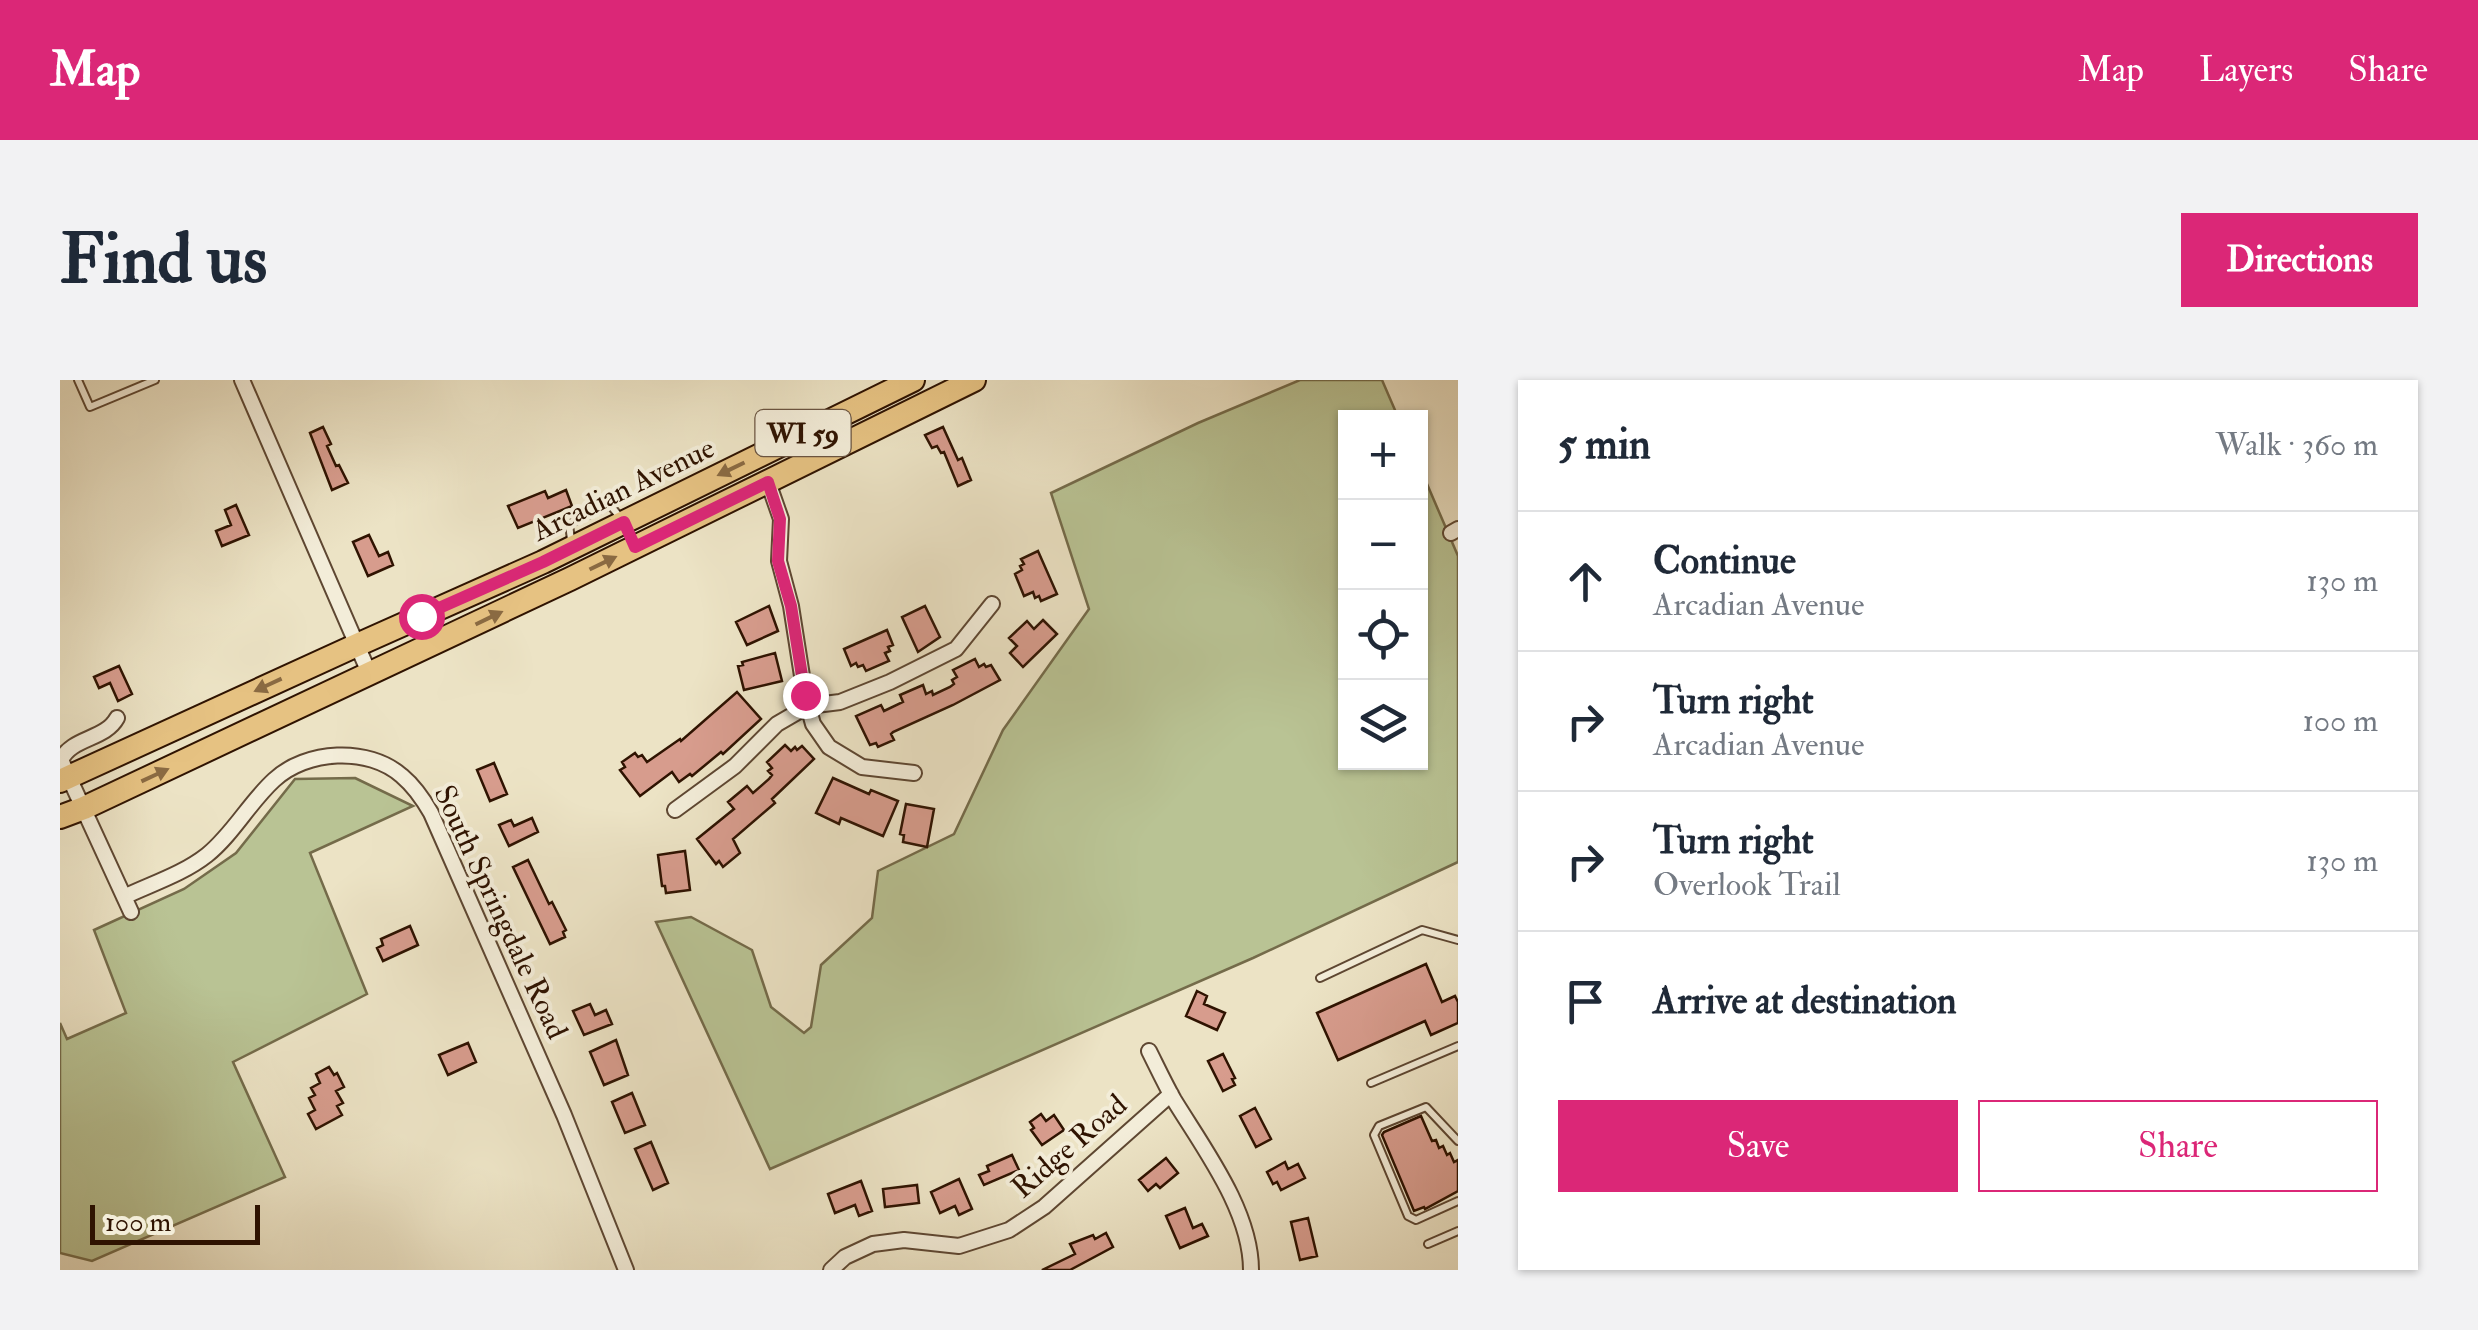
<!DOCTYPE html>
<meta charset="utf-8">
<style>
:root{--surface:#fff;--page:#f2f2f3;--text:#1f2937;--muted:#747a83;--line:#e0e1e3;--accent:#db2777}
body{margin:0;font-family:"IM FELL Double Pica",serif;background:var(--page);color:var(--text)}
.controls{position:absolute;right:30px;top:30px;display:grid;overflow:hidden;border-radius:0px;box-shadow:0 2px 8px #0004}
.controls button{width:90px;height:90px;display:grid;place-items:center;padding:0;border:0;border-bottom:2px solid var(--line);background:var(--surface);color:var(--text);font:50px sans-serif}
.scale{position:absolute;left:30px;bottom:25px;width:170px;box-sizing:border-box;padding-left:10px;border:5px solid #2f1301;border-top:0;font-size:28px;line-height:35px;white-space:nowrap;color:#2f1301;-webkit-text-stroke:8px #f3edd9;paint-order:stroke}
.stop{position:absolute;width:30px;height:30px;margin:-22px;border:8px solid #db2777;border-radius:50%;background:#fff}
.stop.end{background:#db2777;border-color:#fff;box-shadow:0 2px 10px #0008}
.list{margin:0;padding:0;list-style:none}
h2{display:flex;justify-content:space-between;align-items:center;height:130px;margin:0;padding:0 40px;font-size:42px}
h2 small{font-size:32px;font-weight:400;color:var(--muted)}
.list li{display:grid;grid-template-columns:65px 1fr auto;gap:30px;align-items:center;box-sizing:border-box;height:140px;padding:0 40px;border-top:2px solid var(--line)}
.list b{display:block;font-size:38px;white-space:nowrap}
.list p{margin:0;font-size:32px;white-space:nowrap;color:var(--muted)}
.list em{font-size:32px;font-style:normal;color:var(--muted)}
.actions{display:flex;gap:20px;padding:30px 40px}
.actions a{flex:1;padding:22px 0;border:2px solid var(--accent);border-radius:0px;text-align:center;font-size:35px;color:var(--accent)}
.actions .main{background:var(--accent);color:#fff}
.icon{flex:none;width:55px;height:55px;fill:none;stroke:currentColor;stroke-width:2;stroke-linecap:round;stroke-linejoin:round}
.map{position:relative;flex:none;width:1398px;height:890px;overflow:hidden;border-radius:0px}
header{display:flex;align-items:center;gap:60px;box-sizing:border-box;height:140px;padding:0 50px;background:var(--accent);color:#fff}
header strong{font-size:48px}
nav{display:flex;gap:55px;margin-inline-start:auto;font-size:35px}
.intro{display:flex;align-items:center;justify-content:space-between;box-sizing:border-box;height:240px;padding:0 60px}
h1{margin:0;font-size:70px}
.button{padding:25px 45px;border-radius:0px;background:var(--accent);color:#fff;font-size:35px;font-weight:700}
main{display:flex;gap:60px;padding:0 60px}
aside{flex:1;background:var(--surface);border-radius:0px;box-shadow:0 2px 8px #0004}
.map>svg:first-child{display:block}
.green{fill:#b9c394;stroke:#746b4a;stroke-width:2.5}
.building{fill:#d79c8d;stroke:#2f1301;stroke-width:2.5}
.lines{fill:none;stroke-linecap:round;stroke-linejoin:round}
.service-casing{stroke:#5e4732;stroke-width:10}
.minor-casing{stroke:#5e4732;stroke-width:18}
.primary-casing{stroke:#2f1301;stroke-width:26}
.service{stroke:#f3edd9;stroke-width:6}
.minor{stroke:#f3edd9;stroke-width:14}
.primary{stroke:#e6c282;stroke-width:22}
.oneway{fill:#8a6a42}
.route{stroke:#db2777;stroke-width:12}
.labels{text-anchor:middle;stroke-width:8;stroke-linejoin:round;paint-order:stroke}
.shield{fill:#f3edd9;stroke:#6a5442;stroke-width:2.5}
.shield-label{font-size:28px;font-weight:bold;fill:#2f1301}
.street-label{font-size:30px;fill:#2f1301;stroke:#f3edd9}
</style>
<header>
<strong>Map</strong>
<nav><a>Map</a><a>Layers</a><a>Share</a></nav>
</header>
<div class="intro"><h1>Find us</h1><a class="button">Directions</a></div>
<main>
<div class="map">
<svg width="1398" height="890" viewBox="0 0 1398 890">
<rect width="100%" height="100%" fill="#ece3c5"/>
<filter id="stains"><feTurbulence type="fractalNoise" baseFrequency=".002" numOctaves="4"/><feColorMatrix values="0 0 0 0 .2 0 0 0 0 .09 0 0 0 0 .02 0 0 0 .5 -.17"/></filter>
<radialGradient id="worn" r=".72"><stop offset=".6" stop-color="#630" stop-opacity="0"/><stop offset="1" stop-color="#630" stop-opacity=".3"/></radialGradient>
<!-- green -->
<path class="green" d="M 1240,0 L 1322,0 L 1338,37 L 1286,38 L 1286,382 L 1360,382 L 1361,90 L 1398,176 L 1398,482 L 1193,578 L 710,789 L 596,542 L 631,537 L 692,570 L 711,627 L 744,653 L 751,647 L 761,585 L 812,538 L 818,491 L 894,454 L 943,350 L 1029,229 L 991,113 L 1138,43 Z
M 295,398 L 353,426 L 250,473 L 307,614 L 173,682 L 225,797 L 32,881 L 0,873 L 0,643 L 7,659 L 66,633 L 34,550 L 124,509 L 176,473 L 235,399 Z"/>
<!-- building -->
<path class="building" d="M 263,47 L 271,64 L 267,66 L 276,86 L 279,85 L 288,103 L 272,110 L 250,53 Z
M 883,47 L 898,80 L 902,78 L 911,100 L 898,106 L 884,72 L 881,73 L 877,66 L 872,68 L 865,55 Z
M 506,110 L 512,126 L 458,148 L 448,126 L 485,111 L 488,118 Z
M 176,125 L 189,155 L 162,166 L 156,151 L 171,145 L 165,130 Z
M 309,155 L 319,176 L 328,172 L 333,185 L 308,196 L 293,162 Z
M 978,171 L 997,214 L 981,221 L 979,216 L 975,218 L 973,212 L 964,216 L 955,194 L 962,190 L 960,186 L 964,184 L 961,179 Z
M 709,226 L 718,251 L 687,265 L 676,242 Z
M 865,226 L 880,257 L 858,272 L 842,237 Z
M 983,240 L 997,254 L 963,287 L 950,273 L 957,266 L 949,258 L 967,241 L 974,249 Z
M 827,250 L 833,265 L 828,267 L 830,271 L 825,273 L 829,281 L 806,291 L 803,285 L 798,287 L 796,283 L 791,286 L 784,269 Z
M 715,273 L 722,301 L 684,310 L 678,286 L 683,285 L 682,282 Z
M 915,279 L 919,287 L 924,284 L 926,287 L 931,285 L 940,300 L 893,325 L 833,352 L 831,354 L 834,360 L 818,367 L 816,363 L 810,365 L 796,336 L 821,325 L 824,331 L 843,322 L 840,315 L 863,305 L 866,314 L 872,311 L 873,315 L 890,307 L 894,304 L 892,300 L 897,297 L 893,290 Z
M 59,286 L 72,314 L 58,321 L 50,303 L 39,308 L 34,297 Z
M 677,312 L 701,339 L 663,374 L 661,372 L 632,396 L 630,394 L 619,402 L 612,392 L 580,416 L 560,390 L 565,387 L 562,382 L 575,373 L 578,377 L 582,375 L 587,382 L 620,359 L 621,361 Z
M 725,365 L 731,371 L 735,367 L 737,370 L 742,366 L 754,379 L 712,419 L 715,423 L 673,459 L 680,473 L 663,487 L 659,481 L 656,484 L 637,459 L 674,429 L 668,422 L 687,406 L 693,413 L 709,399 L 712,395 L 708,391 L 712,388 L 707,382 Z
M 434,383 L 447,414 L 430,421 L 417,390 Z
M 773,398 L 809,414 L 811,410 L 838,421 L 823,456 L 781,438 L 779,444 L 756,433 Z
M 846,424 L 874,429 L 867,467 L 843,462 L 844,455 L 840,454 Z
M 472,438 L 478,452 L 449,466 L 439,445 L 451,440 L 454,446 Z
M 625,471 L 630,510 L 606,513 L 605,506 L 602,506 L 598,475 Z
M 468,480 L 489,524 L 492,522 L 506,550 L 503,552 L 505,557 L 490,564 L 453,487 Z
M 350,546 L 358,565 L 323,581 L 317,568 L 323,565 L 321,559 Z
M 1366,584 L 1382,622 L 1395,616 L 1398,622 L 1398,643 L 1371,655 L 1365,641 L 1278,680 L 1257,633 Z
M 1137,611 L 1147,616 L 1144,624 L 1165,633 L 1157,650 L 1126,636 Z
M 530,624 L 535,635 L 546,630 L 552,644 L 524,655 L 513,631 Z
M 556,660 L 568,695 L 544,705 L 530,672 Z
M 408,663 L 416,682 L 388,695 L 379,675 Z
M 1163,674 L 1175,698 L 1172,699 L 1175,705 L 1163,711 L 1148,681 Z
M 269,687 L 274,695 L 277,693 L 284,707 L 276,711 L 283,723 L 277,726 L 282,735 L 256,749 L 248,734 L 255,730 L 249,718 L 255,715 L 251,708 L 260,703 L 256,694 Z
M 572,713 L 585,745 L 565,753 L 552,722 Z
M 1195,728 L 1211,759 L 1196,767 L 1180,736 Z
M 981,734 L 986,741 L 994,735 L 1004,750 L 982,765 L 971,750 L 974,748 L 970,742 Z
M 1361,736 L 1372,761 L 1376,760 L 1379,768 L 1383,766 L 1387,775 L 1390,773 L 1394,782 L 1398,780 L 1398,811 L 1365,829 L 1364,827 L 1354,831 L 1322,755 L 1324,752 Z
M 591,762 L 608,803 L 593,810 L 575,769 Z
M 952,775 L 959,790 L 924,805 L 919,795 L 929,791 L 927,786 Z
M 1106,778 L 1118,793 L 1100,808 L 1096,804 L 1088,811 L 1079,800 Z
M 1225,782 L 1228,789 L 1238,784 L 1245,798 L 1221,810 L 1217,802 L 1213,804 L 1207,792 Z
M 899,799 L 912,829 L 899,835 L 895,826 L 880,833 L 871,812 Z
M 801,801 L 812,831 L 799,836 L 795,825 L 775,833 L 768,814 Z
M 857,805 L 859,823 L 825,827 L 823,809 Z
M 1125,828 L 1133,848 L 1142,844 L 1148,856 L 1120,868 L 1106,836 Z
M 1248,838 L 1257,876 L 1240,880 L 1231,842 Z
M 1046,853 L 1053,867 L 1010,890 L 982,890 L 1015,874 L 1010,864 L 1033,855 L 1035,859 Z"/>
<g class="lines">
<defs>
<path id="service" d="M 18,0 L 30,27 L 95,0
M 511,160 L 509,144 L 550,125 L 560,137
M 1260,598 L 1362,550 L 1398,560
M 1311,703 L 1398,666
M 1398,761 L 1366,727 L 1319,746 L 1314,755 L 1348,836 L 1356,840 L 1398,821
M 1368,864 L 1398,851"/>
<path id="minor" d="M 182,0 L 310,295
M 708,102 L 721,139 L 719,181 L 731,226 L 745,315 L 753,344 L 769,367 L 802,387 L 854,393
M 1391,153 L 1398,149
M 57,338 C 45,360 12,357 1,380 L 71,532
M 615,430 L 675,386 L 717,344 L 748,326 L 780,322 L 830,302 L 896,269 L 932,224
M 64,517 C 91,504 123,494 147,475 C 173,454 189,423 214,400 C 246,370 308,366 342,396 C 354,406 363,419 371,433 L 504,735 L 566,890
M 1089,671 C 1097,687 1105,704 1114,720 C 1144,769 1191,831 1191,890
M 771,890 L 785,877 L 813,864 L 844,860 L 899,866 L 949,850 L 984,827 L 1111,714"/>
<path id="primary" d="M 0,401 L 297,265 L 483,182 L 853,0
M 0,437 L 24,428 L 510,199 L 914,0"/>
</defs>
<!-- service casing -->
<use href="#service" class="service-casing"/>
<!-- minor casing -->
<use href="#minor" class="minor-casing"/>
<!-- primary casing -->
<use href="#primary" class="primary-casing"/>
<!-- service -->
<use href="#service" class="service"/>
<!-- minor -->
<use href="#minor" class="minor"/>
<!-- primary -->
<use href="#primary" class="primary"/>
</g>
<!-- one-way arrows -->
<defs><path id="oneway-solid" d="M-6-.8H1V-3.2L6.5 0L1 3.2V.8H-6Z" transform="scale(2.5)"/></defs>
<g class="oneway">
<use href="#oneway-solid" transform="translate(671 89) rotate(154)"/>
<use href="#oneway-solid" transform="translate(543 183) rotate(-26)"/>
<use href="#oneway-solid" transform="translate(429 238) rotate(-26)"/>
<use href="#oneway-solid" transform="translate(208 305) rotate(155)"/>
<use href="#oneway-solid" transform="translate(95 395) rotate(-25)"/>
</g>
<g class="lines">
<!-- route -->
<path class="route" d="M 361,236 L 483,182 L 564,142 L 575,167 L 708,102 L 720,139 L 718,181 L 731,226 L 745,315"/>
</g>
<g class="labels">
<!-- shield labels -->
<rect class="shield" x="695.5" y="30" width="95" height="46" rx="8"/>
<g class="shield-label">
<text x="743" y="63">WI 59</text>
</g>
<!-- street labels -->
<g class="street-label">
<text transform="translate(563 109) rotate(-26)" y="10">Arcadian Avenue</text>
<text transform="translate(441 532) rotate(65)" y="10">South Springdale Road</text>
<text transform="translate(1009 766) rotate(-41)" y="10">Ridge Road</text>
</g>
</g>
<rect width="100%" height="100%" filter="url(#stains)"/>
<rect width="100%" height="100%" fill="url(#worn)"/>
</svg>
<div class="controls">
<button>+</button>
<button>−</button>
<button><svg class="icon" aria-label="locate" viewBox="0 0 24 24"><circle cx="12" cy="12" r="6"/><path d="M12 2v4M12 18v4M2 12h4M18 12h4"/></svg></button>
<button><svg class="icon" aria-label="layers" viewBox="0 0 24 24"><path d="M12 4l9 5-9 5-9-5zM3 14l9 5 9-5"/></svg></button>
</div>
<div class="scale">100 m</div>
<div class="stop" style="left:361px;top:236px"></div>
<div class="stop end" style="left:745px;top:315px"></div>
</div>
<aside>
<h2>5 min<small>Walk · 360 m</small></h2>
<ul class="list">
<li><svg class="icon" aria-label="ahead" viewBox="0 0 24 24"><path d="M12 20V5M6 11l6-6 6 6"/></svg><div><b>Continue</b><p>Arcadian Avenue</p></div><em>130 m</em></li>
<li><svg class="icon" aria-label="right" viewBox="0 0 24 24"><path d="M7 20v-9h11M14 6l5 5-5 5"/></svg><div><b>Turn right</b><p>Arcadian Avenue</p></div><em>100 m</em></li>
<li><svg class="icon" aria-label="right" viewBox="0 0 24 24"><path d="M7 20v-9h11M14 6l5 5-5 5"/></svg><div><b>Turn right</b><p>Overlook Trail</p></div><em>130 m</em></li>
<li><svg class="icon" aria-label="arrive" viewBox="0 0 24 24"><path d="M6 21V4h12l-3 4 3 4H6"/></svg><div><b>Arrive at destination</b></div></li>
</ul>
<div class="actions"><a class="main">Save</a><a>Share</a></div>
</aside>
</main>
